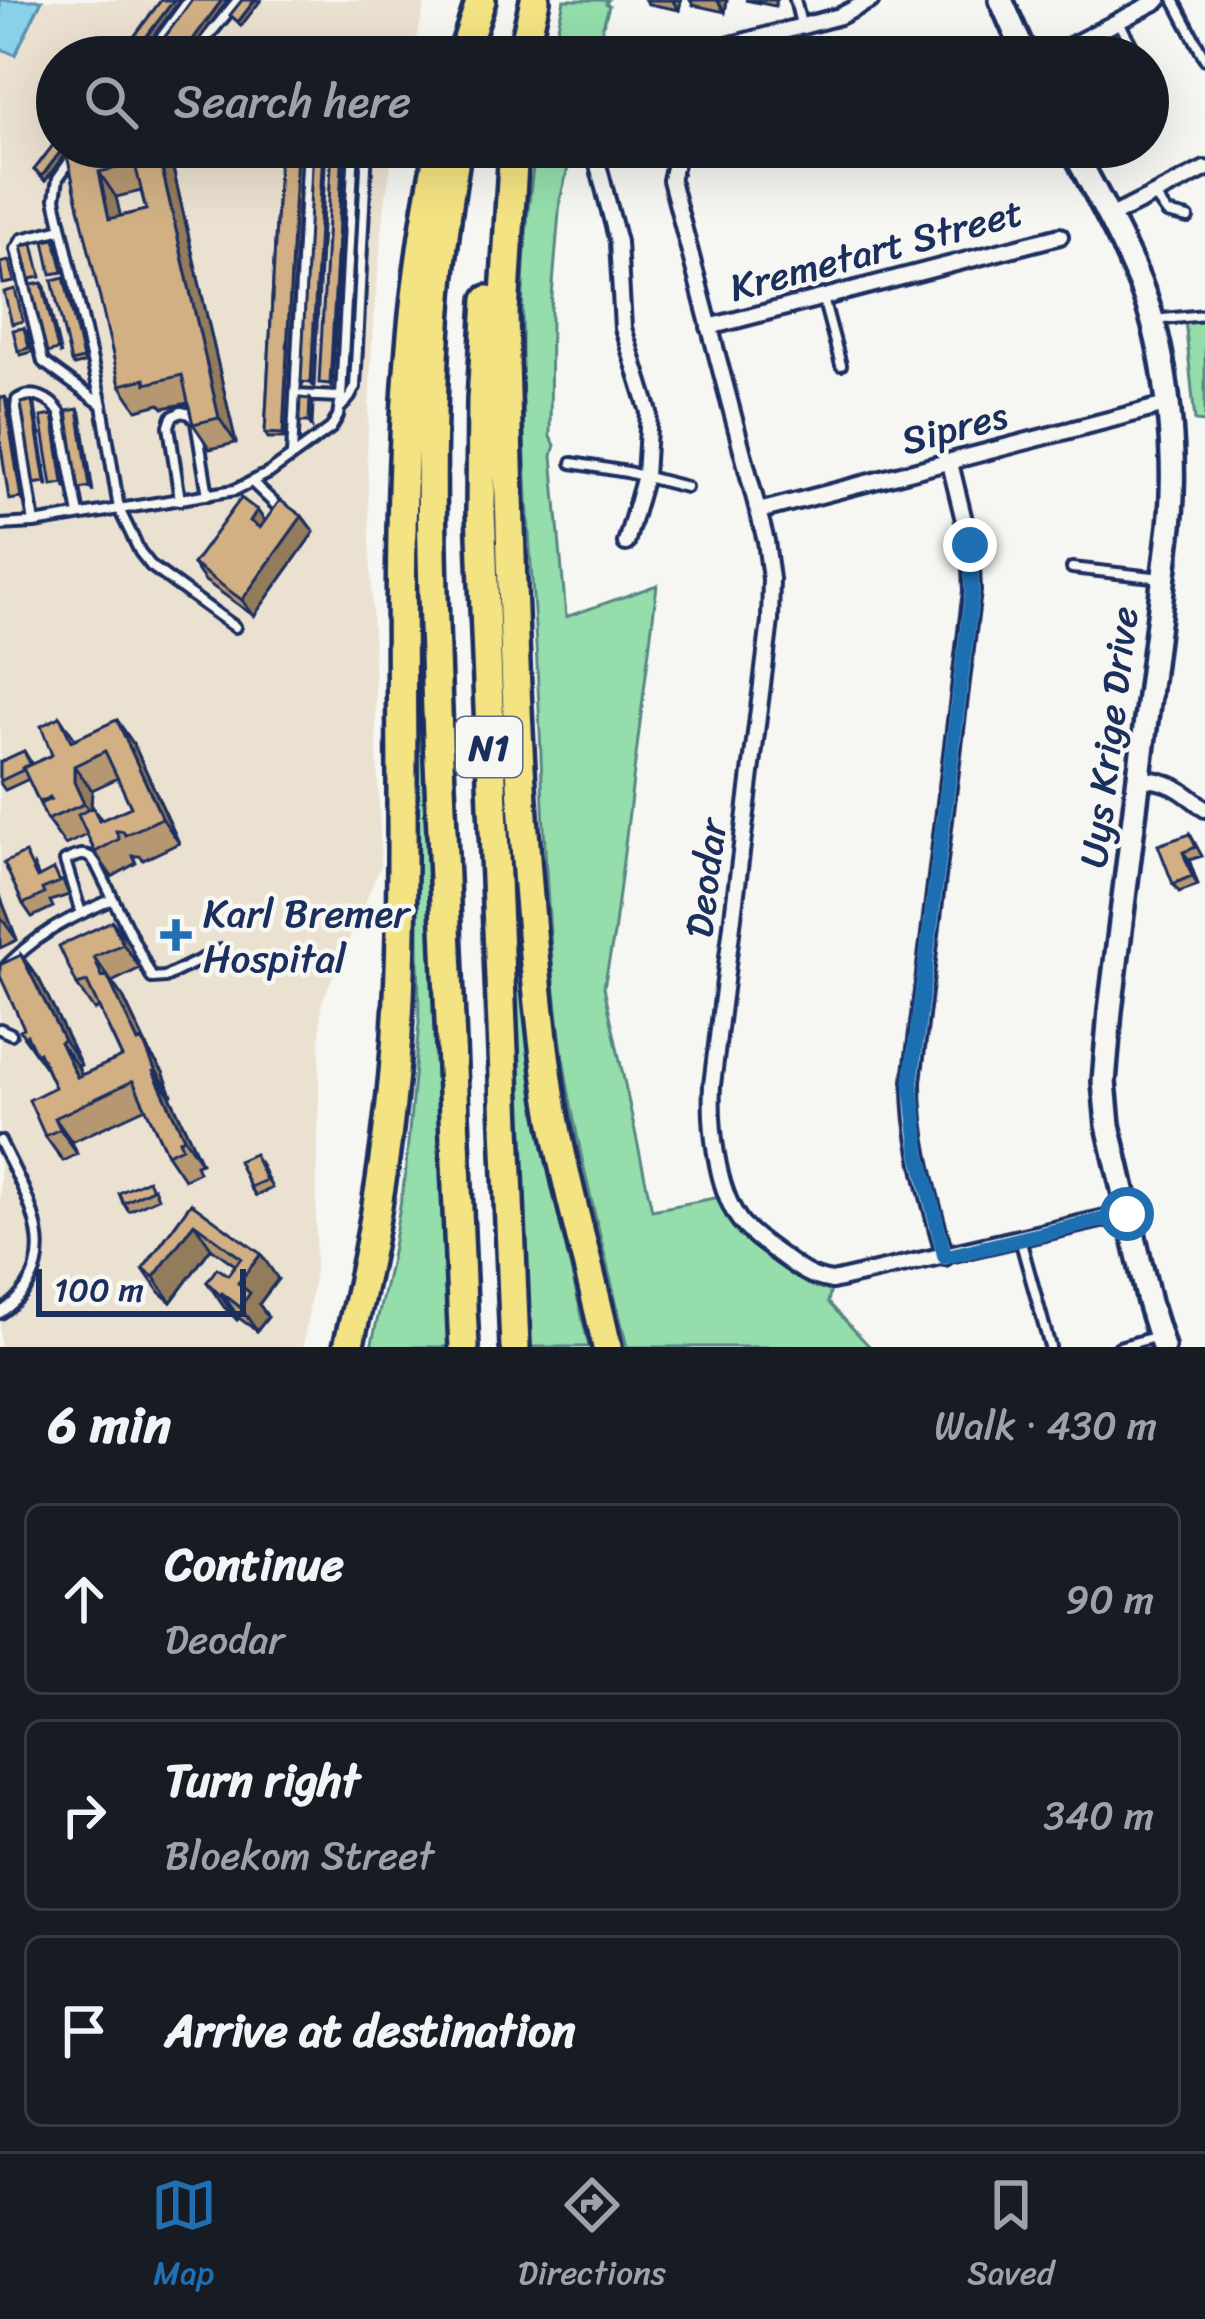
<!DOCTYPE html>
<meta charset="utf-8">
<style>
:root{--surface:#171b24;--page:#20242c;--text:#f1f3f6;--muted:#9ea1a6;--line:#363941;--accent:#1f6fb2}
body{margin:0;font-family:Sriracha,sans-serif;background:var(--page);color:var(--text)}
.scale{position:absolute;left:36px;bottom:30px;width:210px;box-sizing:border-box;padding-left:12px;border:6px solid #1b2f5e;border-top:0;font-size:33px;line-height:42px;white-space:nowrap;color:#1b2f5e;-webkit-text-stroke:9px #f6f6f2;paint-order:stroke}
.stop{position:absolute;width:36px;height:36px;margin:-27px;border:9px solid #1f6fb2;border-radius:50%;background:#fff}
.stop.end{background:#1f6fb2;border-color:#fff;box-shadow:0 3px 12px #0008}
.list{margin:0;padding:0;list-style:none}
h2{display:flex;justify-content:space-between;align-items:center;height:156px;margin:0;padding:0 48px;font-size:51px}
h2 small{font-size:39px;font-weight:400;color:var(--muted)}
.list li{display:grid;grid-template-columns:78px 1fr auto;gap:36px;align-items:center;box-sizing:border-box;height:192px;margin:0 24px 24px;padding:0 24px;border:3px solid var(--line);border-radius:18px}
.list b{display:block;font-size:45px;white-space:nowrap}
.list p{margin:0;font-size:39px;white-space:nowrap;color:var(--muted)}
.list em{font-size:39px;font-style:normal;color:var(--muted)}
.icon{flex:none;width:66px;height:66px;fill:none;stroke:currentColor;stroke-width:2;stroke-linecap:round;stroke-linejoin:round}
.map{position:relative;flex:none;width:1205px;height:1347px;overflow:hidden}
.search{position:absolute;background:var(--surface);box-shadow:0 12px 48px #0002;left:36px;right:36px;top:36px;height:132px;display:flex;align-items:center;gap:30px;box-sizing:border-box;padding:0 42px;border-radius:66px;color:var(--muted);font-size:45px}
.sheet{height:804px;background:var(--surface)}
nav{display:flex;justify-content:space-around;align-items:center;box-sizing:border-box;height:168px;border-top:3px solid var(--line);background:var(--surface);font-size:33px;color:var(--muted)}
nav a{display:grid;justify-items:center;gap:6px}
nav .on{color:var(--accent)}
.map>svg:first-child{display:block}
.built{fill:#ebe1d1}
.green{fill:#95deac;stroke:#588685;stroke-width:3}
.water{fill:#88d1e9;stroke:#5c90b1;stroke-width:3}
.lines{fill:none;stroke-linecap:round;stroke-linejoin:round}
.lane-casing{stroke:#1b2f5e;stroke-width:16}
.street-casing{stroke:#1b2f5e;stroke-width:22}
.secondary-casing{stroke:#1b2f5e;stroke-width:30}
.highway-casing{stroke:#1b2f5e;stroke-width:36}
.lane{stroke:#f6f6f2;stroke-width:8}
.street{stroke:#f6f6f2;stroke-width:14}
.secondary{stroke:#f6f6f2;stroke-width:21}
.highway{stroke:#f4e382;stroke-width:27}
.wall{fill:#b59772;stroke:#1b2f5e;stroke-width:3;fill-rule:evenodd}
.shaded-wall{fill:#937b5c;stroke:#1b2f5e;stroke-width:3}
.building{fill:#d2b084;stroke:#1b2f5e;stroke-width:3;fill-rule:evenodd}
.route{stroke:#1f6fb2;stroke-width:15}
.poi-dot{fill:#1f6fb2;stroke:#f6f6f2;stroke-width:4.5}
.labels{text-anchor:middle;stroke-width:9;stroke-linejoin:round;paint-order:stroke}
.shield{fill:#f6f6f2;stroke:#5d6b8a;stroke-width:3}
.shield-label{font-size:36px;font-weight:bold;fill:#1b2f5e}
.street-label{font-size:39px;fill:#1b2f5e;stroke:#f6f6f2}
.poi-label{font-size:39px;fill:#1b2f5e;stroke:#f6f6f2;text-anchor:start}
</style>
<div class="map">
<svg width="1205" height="1347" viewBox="0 0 1205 1347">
<rect width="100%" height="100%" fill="#f6f6f2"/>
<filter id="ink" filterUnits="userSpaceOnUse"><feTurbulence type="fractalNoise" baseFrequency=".00833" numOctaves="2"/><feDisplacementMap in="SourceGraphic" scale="24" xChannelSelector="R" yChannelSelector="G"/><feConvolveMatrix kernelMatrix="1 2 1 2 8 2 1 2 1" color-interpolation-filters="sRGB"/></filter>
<g filter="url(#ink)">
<!-- built -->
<path class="built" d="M 0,0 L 426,0 L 412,57 L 57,57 L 57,147 L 394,147 L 386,195 L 373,322 L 367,455 L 381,865 L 321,1004 L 315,1271 L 303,1347 L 0,1347 Z"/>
<!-- green -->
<path class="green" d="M 564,0 L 608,0 L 606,4 L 609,6 L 594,57 L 551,57 Z
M 536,147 L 573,147 L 560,200 L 551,309 L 550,437 L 555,445 L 552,456 L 566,617 L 657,585 L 614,934 L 604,987 L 652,1210 L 720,1197 C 736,1238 787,1281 831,1289 L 828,1302 L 870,1347 L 627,1347 C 602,1241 572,1135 559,1027 C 543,895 543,761 535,628 C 525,467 511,308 536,147 Z
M 1205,319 L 1205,422 L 1195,421 L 1185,320 Z
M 418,365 L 452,1347 L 371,1347 L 390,1264 L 405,1176 L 419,1023 L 413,511 Z
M 502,655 L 535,1082 L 556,1206 L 589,1347 L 529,1347 Z"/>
<!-- water -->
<path class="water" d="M 0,0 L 42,0 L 15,55 L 0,48 Z"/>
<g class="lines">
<defs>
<path id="lane" d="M 795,0 L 801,24
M 1174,0 L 1205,59
M 1119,22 L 1138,57
M 147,57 L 189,0
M 191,57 L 238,0
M 80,147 L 58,178 L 55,199 L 102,405 L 119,509 L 140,552 L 151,566 L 235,627
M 1155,196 L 1167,213 L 1188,218
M 62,229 L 22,239 L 16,249 L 43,362 L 101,404
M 823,298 L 841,365
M 1153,320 L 1205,315
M 295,395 L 341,397
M 340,408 L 350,397 L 355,387 L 367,147
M 292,455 L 308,147
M 572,463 L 627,472 L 686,487
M 253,483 L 276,505 L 280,512
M 180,500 L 169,426 L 172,417 L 181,412 L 190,414 L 196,422 L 208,495
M 34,523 L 16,408 L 17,400 C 32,389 51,399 60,413 L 79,515
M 0,525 L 34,523 L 235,490 L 269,473 L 331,428 L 338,416 L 341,397 L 354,147
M 1072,568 L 1162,578
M 81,913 L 65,861 C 77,855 88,850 96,864 L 152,978 L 165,977 L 221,950
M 0,973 C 34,935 67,919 113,899
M 0,1029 L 11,1034
M 0,1141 C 28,1199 71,1265 0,1313
M 1020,1239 L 1050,1347
M 1119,1347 L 1158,1336"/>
<path id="street" d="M 686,57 L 840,16 L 871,0
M 1049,57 L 1159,0
M 598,147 L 597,161 L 618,242 L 623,328 L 649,412 L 645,476 L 626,543
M 692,147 L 676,159 L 671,180 L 766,541 L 771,579 L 770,621 L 712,1085 C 710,1125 716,1188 740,1221 C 751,1235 768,1246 783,1257 C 799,1269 811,1278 832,1281 L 1127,1213
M 1108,218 L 1205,169
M 709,327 L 1060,236
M 759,511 L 1166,405
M 1140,779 C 1169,779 1184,792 1205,809
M 945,1257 C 930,1199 911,1141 912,1081 L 972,591 L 970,545 L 950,463"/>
<path id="secondary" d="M 1001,0 L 1026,57
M 1072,147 C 1097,196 1126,245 1145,297 C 1168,361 1177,458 1170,526 L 1110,1011 L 1104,1082 L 1108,1125 L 1149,1302 L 1163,1347"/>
<path id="highway" d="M 462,57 L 481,0
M 522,57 L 535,0
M 514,147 L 504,313 L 505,360 C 512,599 517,842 548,1079 C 560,1170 588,1258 607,1347
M 454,165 C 422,354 431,547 438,737 C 445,941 454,1144 464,1347
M 488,300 L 482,400 L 481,510 L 515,1347
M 348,1347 C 376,1232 394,1116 399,997 C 411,714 380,427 440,147"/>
</defs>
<!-- lane casing -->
<use href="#lane" class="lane-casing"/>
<!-- street casing -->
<use href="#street" class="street-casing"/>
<!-- secondary casing -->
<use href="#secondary" class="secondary-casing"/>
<!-- highway casing -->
<use href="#highway" class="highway-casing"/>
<!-- lane -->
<use href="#lane" class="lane"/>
<!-- street -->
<use href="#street" class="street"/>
<!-- secondary -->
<use href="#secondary" class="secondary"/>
<!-- highway -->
<use href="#highway" class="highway"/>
</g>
<!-- wall -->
<path class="wall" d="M 645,0 L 681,0 L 679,10 L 648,4 Z
M 690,0 L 727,0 L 725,12 L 693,5 Z
M 745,0 L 777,0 L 775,6 Z
M 57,147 L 168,147 L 236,443 L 210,449 L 193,424 L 188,403 L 163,408 L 160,404 L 137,410 L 120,385 L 67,152 L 45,181 L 34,170 ZM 141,191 L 146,210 L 120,216 L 116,197 Z
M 280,147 L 286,438 L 268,438 L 265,433 Z
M 67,282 L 86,363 L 74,366 L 71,362 Z
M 27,332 L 32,352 L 21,355 L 18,351 Z
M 257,510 L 265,521 L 302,516 L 314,532 L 254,616 L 205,581 L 193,564 Z
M 60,717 L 75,739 L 117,720 L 134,745 L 179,843 L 143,860 L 140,856 L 133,856 L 136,863 L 112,877 L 95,852 L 87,835 L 65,845 L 47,820 L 29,779 L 5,790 L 0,783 L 0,762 L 24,751 L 32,764 L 52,755 ZM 118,778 L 131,807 L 102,820 L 91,807 L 92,790 Z
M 1190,834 L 1202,856 L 1189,860 L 1198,885 L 1179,892 L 1173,884 Z
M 34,866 L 39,877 L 63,881 L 69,895 L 50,901 L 53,907 L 32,917 L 23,904 Z
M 0,896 L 17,940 L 0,948 Z
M 112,921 L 130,945 L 140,968 L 112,982 L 124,999 L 149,1052 L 163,1072 L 172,1095 L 170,1096 L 201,1163 L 196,1165 L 199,1172 L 184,1179 L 167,1154 L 146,1108 L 72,1142 L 77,1154 L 63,1161 L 45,1136 L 55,1087 L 47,1070 L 24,1037 L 21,955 L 39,979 L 81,1065 L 78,1067 L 81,1075 L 122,1057 L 99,1008 L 94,1010 L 77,985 Z
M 260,1163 L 272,1188 L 256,1196 L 250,1187 Z
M 154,1188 L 158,1198 L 129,1211 L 123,1203 Z
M 191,1203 L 278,1279 L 259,1304 L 268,1317 L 257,1331 L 239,1318 L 237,1320 L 224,1307 L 207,1282 L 228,1275 L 235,1265 L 211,1248 L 171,1302 L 160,1293 L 143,1269 Z"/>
<!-- shaded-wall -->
<path class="shaded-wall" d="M 174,0 L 180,0 L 138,57 L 131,57 Z
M 222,0 L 228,0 L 186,57 L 180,57 Z
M 255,0 L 261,0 L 241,26 L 238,22 Z
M 672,0 L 681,0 L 679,10 Z
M 717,0 L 727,0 L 725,12 Z
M 64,147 L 70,147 L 45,181 L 42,176 Z
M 157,147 L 168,147 L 236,443 L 219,418 Z
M 297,147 L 301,147 L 286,438 L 283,434 Z
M 323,147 L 326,147 L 314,387 L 311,383 Z
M 343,147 L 346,147 L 332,388 L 330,384 Z
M 99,172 L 116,197 L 127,243 L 109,219 Z
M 64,277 L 67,282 L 86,363 L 83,359 Z
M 42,283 L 45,287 L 61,355 L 58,350 Z
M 5,397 L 8,401 L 24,502 L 21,498 Z
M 310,399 L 313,403 L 312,427 L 309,422 Z
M 32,401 L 35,406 L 48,486 L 45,482 Z
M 78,409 L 81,414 L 93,492 L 90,487 Z
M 53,415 L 56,419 L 66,488 L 63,483 Z
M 257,510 L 269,527 L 262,537 L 250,521 Z
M 302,516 L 314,532 L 254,616 L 242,600 Z
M 117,720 L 134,745 L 179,843 L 162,818 Z
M 74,766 L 92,790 L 91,807 L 101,828 L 84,804 L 74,782 Z
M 1183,852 L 1189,860 L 1198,885 L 1192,876 Z
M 0,896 L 17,940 L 0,916 Z
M 112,921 L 130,945 L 140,968 L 123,944 Z
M 21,955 L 39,979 L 81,1065 L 64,1040 Z
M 94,957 L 124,999 L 149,1052 L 163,1072 L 172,1095 L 138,1042 L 102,977 Z
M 60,1042 L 78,1067 L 94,1102 L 77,1077 Z
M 153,1071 L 170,1096 L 201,1163 L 184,1138 Z
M 55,1118 L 72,1142 L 77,1154 L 60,1129 Z
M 194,1223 L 211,1248 L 171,1302 L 154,1277 Z
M 261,1254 L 278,1279 L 259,1304 L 268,1317 L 257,1331 L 240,1307 L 238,1283 Z
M 222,1293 L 239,1318 L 237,1320 L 220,1295 Z"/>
<!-- building -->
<path class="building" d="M 161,0 L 174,0 L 131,57 L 119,57 Z
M 192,0 L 222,0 L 180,57 L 150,57 Z
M 242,0 L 255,0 L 238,22 L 230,15 Z
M 57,140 L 57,147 L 64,147 L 42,176 L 34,170 Z
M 65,147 L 157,147 L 219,418 L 193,424 L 182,375 L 146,384 L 145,379 L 120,385 ZM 135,164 L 146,210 L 109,219 L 99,172 Z
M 280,147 L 297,147 L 283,434 L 265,433 Z
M 313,147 L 323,147 L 311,383 L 301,382 Z
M 332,147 L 343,147 L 330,384 L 319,383 Z
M 55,239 L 63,272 L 51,274 L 44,241 Z
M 33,244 L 41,277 L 30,279 L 22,246 Z
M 9,261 L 14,282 L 3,284 L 0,263 Z
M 64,277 L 83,359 L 71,362 L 52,280 Z
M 42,283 L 58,350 L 47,353 L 31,285 Z
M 15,289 L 23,321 L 12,324 L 4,292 Z
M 24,328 L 29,348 L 18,351 L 13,330 Z
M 5,397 L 21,498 L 9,500 L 0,440 L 0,398 Z
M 300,398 L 310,399 L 309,422 L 299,422 Z
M 32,401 L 45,482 L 34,484 L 21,403 Z
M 78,409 L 90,487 L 79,489 L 67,411 Z
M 53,415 L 63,483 L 52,485 L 41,417 Z
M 241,498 L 257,510 L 250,521 L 260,528 L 280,500 L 302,516 L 242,600 L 193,564 Z
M 60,717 L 71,741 L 117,720 L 162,818 L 125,835 L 123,831 L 116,831 L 119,839 L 95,852 L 78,815 L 93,807 L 99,821 L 131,807 L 105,751 L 74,766 L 74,782 L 84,804 L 47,820 L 40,804 L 51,799 L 50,797 L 39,802 L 23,768 L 52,755 L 41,726 Z
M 24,751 L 30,764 L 22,768 L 23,770 L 0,781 L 0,762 Z
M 1190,834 L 1196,847 L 1183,852 L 1192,876 L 1173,884 L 1158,845 Z
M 25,853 L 37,878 L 54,869 L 60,882 L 42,889 L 44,894 L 23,904 L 4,863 Z
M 112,921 L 123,944 L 94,957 L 102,977 L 107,975 L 138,1042 L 141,1040 L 146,1048 L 155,1070 L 153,1071 L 184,1138 L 179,1140 L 182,1147 L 167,1154 L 133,1081 L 55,1118 L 60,1129 L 45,1136 L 29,1100 L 55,1087 L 39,1052 L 36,1054 L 27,1035 L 24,1037 L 20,1030 L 24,1028 L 0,976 L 0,965 L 21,955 L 64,1040 L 60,1042 L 77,1077 L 122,1057 L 87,982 L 77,985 L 59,946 Z
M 254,1154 L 266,1180 L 250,1187 L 238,1161 Z
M 148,1180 L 152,1189 L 123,1203 L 119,1193 Z
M 191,1203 L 261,1254 L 238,1283 L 250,1293 L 240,1307 L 222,1293 L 220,1295 L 207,1282 L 217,1268 L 228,1275 L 241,1258 L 194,1223 L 154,1277 L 143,1269 Z"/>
</g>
<g class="lines" filter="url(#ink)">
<!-- route -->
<path class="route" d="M 970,545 L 972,592 L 911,1082 L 919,1152 L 945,1257 L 1127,1214"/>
</g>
<!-- markers -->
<path class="poi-dot" d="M170 917h12v12h12v12h-12v12h-12v-12h-12v-12h12z"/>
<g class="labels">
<!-- shield labels -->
<rect class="shield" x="456" y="717" width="66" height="60" rx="9"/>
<g class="shield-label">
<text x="489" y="760">N1</text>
</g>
<!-- street labels -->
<g class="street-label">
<text transform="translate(876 249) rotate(-15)" y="14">Kremetart Street</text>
<text transform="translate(954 427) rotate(-15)" y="14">Sipres</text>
<text transform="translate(1108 737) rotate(-83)" y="14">Uys Krige Drive</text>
<text transform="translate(705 878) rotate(-83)" y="14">Deodar</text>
</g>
<!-- poi labels -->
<g class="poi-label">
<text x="203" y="927">Karl Bremer<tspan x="203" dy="45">Hospital</tspan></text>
</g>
</g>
</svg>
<div class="scale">100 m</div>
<div class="stop" style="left:1127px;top:1214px"></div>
<div class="stop end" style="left:970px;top:545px"></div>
<div class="search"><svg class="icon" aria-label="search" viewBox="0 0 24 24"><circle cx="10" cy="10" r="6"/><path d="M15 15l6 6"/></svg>Search here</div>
</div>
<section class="sheet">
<h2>6 min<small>Walk · 430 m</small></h2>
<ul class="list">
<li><svg class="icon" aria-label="ahead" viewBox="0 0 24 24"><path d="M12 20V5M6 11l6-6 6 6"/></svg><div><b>Continue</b><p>Deodar</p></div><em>90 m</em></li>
<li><svg class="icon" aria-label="right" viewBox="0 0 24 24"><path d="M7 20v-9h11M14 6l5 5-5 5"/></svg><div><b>Turn right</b><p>Bloekom Street</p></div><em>340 m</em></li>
<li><svg class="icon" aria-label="arrive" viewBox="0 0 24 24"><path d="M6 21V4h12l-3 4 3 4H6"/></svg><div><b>Arrive at destination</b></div></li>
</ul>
</section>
<nav>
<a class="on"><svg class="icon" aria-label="map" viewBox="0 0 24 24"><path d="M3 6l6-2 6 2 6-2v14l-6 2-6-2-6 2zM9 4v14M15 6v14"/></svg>Map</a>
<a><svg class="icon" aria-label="directions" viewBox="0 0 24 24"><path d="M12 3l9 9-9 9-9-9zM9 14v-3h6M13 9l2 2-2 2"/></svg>Directions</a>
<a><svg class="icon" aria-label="saved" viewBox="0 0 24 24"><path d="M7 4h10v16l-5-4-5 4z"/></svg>Saved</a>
</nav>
